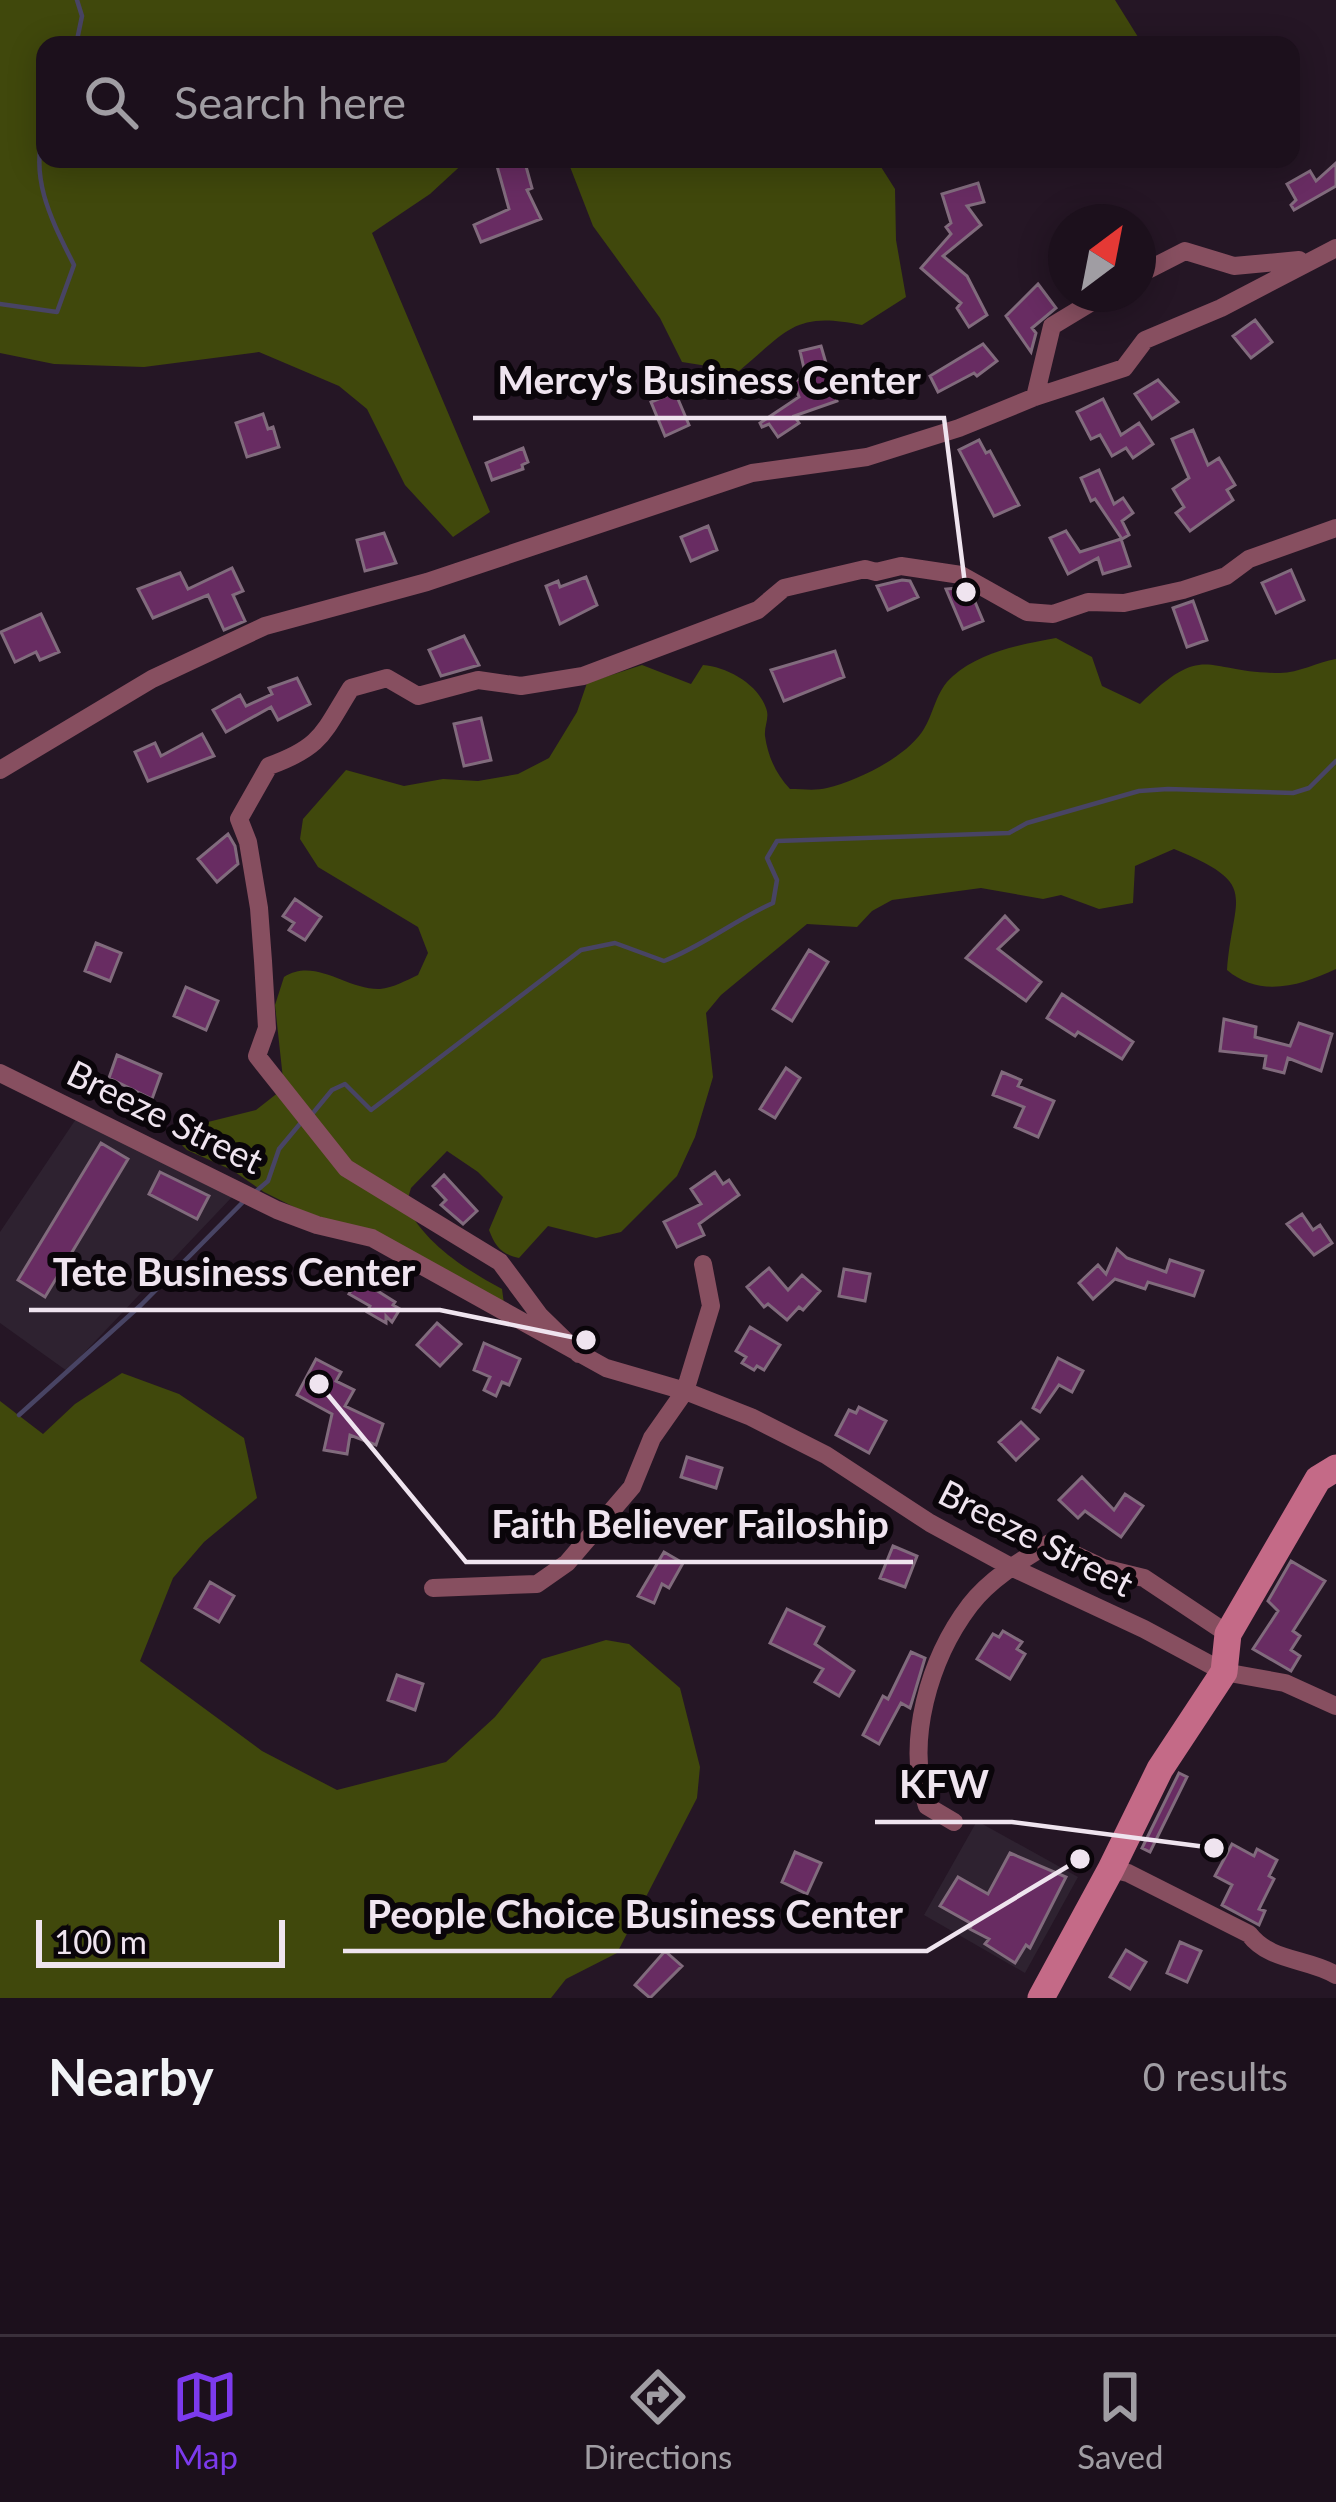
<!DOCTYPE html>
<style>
:root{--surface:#1c101c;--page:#251925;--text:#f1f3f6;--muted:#a09da3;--line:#3a303b;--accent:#7c3aed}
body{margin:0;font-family:Lato,sans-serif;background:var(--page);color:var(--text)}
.compass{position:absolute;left:1048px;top:204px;width:108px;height:108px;border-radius:50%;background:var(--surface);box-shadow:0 6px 30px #0003;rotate:32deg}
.scale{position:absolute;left:36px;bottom:30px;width:249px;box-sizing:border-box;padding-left:12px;border:6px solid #efe4ef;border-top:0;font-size:33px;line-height:42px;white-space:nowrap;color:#efe4ef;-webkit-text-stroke:9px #0a050a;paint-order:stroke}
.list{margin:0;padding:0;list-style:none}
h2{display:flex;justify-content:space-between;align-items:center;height:156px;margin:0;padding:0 48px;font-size:51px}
h2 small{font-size:39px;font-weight:400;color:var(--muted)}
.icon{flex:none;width:66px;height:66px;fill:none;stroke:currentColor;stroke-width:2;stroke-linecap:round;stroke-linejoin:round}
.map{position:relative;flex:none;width:1336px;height:1998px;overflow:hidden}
.search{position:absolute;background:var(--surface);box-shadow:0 6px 30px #0003;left:36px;right:36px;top:36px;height:132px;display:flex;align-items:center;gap:30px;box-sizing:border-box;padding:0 42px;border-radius:24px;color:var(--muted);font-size:45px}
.sheet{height:336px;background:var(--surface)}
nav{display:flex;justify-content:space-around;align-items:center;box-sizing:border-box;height:168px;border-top:3px solid var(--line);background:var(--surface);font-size:33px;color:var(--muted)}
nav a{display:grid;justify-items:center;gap:6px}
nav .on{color:var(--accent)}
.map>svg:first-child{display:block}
.education{fill:#2e2230}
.green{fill:#40480c}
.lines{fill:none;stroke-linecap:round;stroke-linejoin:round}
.stream{stroke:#484464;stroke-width:4.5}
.building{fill:#682c62;stroke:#816b7d;stroke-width:3}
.street{stroke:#874f60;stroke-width:18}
.secondary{stroke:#c46a87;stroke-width:27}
.labels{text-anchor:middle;stroke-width:12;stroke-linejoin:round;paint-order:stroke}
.street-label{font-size:36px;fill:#efe4ef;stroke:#0a050a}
.leader{fill:none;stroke:#efe4ef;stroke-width:4.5}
.callout-dot{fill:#efe4ef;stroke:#0a050a;stroke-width:4.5}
.callout-label{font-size:39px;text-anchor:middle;font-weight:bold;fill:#efe4ef;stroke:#0a050a;stroke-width:12;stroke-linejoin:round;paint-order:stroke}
</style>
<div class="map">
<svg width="1336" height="1998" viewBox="0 0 1336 1998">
<rect width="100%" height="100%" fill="#251625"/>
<!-- education -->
<path class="education" d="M 76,1119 L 232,1197 L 67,1371 L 0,1323 L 0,1232 Z
M 977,1821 L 1078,1877 L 1025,1973 L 924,1915 Z"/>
<!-- green -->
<path class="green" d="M 0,0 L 1115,0 L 1143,45 L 45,45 L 45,159 L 468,159 L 430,194 L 372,233 L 490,512 L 453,537 L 405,485 L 367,409 L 339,386 L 259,352 L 144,367 L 54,364 L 0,353 Z
M 567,159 L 876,159 L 895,189 L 896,240 L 906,297 L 862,325 C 795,311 788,330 739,371 L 682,362 L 660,318 L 593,226 Z
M 1056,638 L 1092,657 L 1102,686 L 1140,704 C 1206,640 1203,673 1280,673 C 1299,673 1317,662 1336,659 L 1336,969 C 1300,986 1260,998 1227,970 C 1233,893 1261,885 1174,849 L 1135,866 L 1133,903 L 1099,909 L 1061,895 L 1043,899 L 981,888 L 892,900 L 872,911 L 857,927 L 807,924 L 721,995 L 706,1013 L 713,1077 L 695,1137 L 677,1176 L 621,1232 L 596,1238 L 548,1226 L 519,1258 C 501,1254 495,1246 489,1230 L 503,1197 L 478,1172 L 447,1151 L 411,1188 L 406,1205 C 425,1244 465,1269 502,1289 L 504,1304 L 371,1232 L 304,1212 L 264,1192 L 232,1170 L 187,1150 L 168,1132 L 256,1110 L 284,1088 L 275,1005 L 284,977 C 316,957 346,990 380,989 C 393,988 407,980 418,975 L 428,953 L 418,927 L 318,867 L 300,839 L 303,819 L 346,770 L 404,786 L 443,779 L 478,781 L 518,774 L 549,758 L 577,712 L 587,683 L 642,665 L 691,684 L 703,665 C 727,667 758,684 766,708 C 770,718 764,726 765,736 C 768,757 776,774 790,789 C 802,789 816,791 827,788 C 857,781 904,758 922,732 C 934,715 935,691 953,676 C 980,652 1023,644 1056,638 Z
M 122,1373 L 179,1394 L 244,1438 L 257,1498 L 204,1542 L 173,1578 L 140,1661 L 262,1751 L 337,1790 L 446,1762 L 495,1717 L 542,1659 L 606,1640 L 629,1644 L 680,1688 L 700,1767 L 697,1798 L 617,1953 L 566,1979 L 551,1998 L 0,1998 L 0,1401 L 43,1434 L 75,1404 Z"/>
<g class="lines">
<!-- stream -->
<path class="stream" d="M 76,45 L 82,16 L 77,0
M 0,304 L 57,312 L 74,265 C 52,221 28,177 45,127
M 313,1113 L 332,1090 L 345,1084 L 371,1110 L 581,950 L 615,943 L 664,961 C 703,946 735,920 773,903 L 777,880 L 767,858 L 777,841 L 1009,833 L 1027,823 L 1139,791 L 1168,789 L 1293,793 L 1309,788 L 1336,761
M 254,1193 L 268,1181 L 279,1149 L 304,1119
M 19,1415 L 141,1305 L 245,1200"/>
</g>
<!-- building -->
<path class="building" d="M 524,159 L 532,188 L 527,190 L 541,219 L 481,242 L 474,225 L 509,209 L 497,166 Z
M 1336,163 L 1336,186 L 1294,210 L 1291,205 L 1296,200 L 1287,184 L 1310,171 L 1316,181 Z
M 978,183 L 984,202 L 967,206 L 981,225 L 943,256 L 967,276 L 987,315 L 969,327 L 957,308 L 961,303 L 921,268 L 951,234 L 946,227 L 951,223 L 942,194 Z
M 1038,284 L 1056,308 L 1032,328 L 1036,333 L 1031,352 L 1006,316 Z
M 1255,320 L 1272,342 L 1251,358 L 1233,336 Z
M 983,344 L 997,361 L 977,376 L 974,373 L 938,392 L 930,376 Z
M 821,346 L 837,401 L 794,416 L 799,423 L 778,437 L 769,424 L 762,427 L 760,423 L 799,397 L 793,381 L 806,377 L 800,351 Z
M 1158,380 L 1178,402 L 1152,419 L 1135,394 Z
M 675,392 L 689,425 L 665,436 L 651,402 Z
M 1103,399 L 1121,435 L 1139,423 L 1153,444 L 1133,458 L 1126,448 L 1112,456 L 1100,435 L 1091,439 L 1077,412 Z
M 263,414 L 268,429 L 273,427 L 279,447 L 247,457 L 236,423 Z
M 1193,430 L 1208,465 L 1219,458 L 1235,485 L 1227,490 L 1233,500 L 1190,531 L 1176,513 L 1184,507 L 1173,489 L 1189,478 L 1172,439 Z
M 979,440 L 986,453 L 990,451 L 1019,505 L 994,516 L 959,450 Z
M 523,448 L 528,462 L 522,465 L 523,469 L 492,480 L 486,463 Z
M 1099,470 L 1114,504 L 1123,498 L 1133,513 L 1122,521 L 1129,535 L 1122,539 L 1095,499 L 1091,501 L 1081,478 Z
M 708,526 L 717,550 L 691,561 L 681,537 Z
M 1066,531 L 1080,552 L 1121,539 L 1130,566 L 1103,574 L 1098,558 L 1068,574 L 1050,538 Z
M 384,533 L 396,563 L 365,571 L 357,540 Z
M 232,568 L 243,591 L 233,595 L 245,621 L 224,630 L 208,595 L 153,618 L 138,589 L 180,573 L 188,589 Z
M 1291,570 L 1304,600 L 1276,613 L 1262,583 Z
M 586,577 L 597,605 L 560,624 L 546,586 L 558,581 L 560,587 Z
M 902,580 L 910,581 L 918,597 L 888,610 L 877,586 Z
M 957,588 L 973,597 L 983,621 L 963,629 L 946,589 Z
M 1193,601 L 1207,640 L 1187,647 L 1173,608 Z
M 41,614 L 59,652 L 40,660 L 36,652 L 15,662 L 1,632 Z
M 464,636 L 479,665 L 441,676 L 429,650 Z
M 835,651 L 844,677 L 784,701 L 771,670 Z
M 297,678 L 310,704 L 278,720 L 271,707 L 226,732 L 213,710 L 240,695 L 246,706 L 272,694 L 269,688 Z
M 481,718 L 491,760 L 464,766 L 454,724 Z
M 202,734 L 214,756 L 148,781 L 135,752 L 155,743 L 161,756 Z
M 228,834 L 235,846 L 238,864 L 217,882 L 198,859 Z
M 295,899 L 321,917 L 305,940 L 289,930 L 294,923 L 283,916 Z
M 1005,916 L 1018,930 L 998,949 L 1041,982 L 1026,1001 L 966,958 Z
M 96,943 L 121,953 L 110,981 L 85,971 Z
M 809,950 L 828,962 L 792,1021 L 773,1009 Z
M 186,987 L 218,1001 L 206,1030 L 174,1016 Z
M 1062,994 L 1133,1042 L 1122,1059 L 1078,1032 L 1075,1036 L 1047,1018 Z
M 1224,1019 L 1256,1027 L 1255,1037 L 1290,1046 L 1299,1023 L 1332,1034 L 1321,1071 L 1288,1058 L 1284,1073 L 1264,1068 L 1266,1056 L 1220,1051 Z
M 117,1055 L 161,1074 L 152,1099 L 109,1078 Z
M 786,1068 L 800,1078 L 775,1118 L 760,1109 Z
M 1002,1072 L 1021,1080 L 1018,1086 L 1054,1101 L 1038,1137 L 1015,1127 L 1024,1107 L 993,1095 Z
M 101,1143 L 128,1159 L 45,1297 L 18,1280 Z
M 160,1172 L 209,1196 L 197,1219 L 149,1194 Z
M 715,1172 L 723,1184 L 729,1180 L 739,1195 L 699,1224 L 704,1235 L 677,1247 L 664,1222 L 701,1204 L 691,1189 Z
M 444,1175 L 477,1211 L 463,1224 L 441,1205 L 446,1200 L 433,1186 Z
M 1302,1214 L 1313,1230 L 1320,1225 L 1332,1243 L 1314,1255 L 1287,1224 Z
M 1117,1249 L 1127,1258 L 1166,1272 L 1170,1260 L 1203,1271 L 1194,1296 L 1148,1282 L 1145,1289 L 1115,1279 L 1093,1299 L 1079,1283 L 1098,1265 L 1106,1274 Z
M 367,1265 L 378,1273 L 373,1282 L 379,1285 L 376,1290 L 395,1302 L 393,1305 L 400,1309 L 392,1322 L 386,1316 L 386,1323 L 367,1312 L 370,1306 L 349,1294 Z
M 769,1268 L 788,1290 L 802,1275 L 820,1291 L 803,1310 L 799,1307 L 787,1320 L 768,1304 L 764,1307 L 747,1287 Z
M 844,1269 L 870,1274 L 865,1301 L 839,1296 Z
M 437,1323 L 461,1344 L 440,1366 L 417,1345 Z
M 750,1327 L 780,1345 L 764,1370 L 757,1366 L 754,1370 L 742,1363 L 746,1357 L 736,1351 Z
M 484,1343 L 520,1359 L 509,1385 L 502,1382 L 496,1396 L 484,1390 L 490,1377 L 474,1370 Z
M 1058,1358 L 1083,1371 L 1072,1392 L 1059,1385 L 1040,1412 L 1033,1408 Z
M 316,1359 L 341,1372 L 336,1381 L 354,1390 L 345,1406 L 383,1424 L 376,1445 L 350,1435 L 347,1454 L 324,1450 L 332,1414 L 297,1395 Z
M 859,1407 L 886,1421 L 869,1453 L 836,1435 L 849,1410 L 856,1413 Z
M 1021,1422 L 1038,1439 L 1016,1460 L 999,1442 Z
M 687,1457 L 722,1468 L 716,1488 L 681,1477 Z
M 1082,1477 L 1114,1510 L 1125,1494 L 1143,1506 L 1121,1537 L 1085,1511 L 1078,1518 L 1059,1500 Z
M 893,1546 L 917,1556 L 905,1587 L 880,1578 Z
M 664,1552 L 683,1563 L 669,1588 L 662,1584 L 654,1603 L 638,1596 Z
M 1291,1561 L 1325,1581 L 1293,1631 L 1300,1636 L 1291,1650 L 1300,1656 L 1291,1671 L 1253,1649 L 1278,1611 L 1268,1601 Z
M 210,1582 L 234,1596 L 219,1622 L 195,1608 Z
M 787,1609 L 824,1627 L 815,1644 L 854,1671 L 839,1696 L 815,1682 L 823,1669 L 770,1643 Z
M 1003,1631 L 1022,1642 L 1017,1649 L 1025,1654 L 1010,1679 L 977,1659 L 993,1634 L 999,1637 Z
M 911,1652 L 925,1658 L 910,1708 L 901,1703 L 879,1744 L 863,1735 L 883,1696 L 888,1699 Z
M 397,1675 L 423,1684 L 415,1710 L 388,1700 Z
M 1179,1773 L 1187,1777 L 1150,1852 L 1142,1848 Z
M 1232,1844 L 1254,1856 L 1257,1849 L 1277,1860 L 1269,1876 L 1274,1879 L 1259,1909 L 1265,1911 L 1259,1925 L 1222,1905 L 1232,1885 L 1215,1876 Z
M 795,1852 L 821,1863 L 807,1894 L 782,1882 Z
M 1010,1853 L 1066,1877 L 1030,1948 L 1026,1945 L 1015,1963 L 985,1944 L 989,1939 L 970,1929 L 972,1924 L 940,1906 L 958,1877 L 988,1894 Z
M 1180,1942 L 1201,1951 L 1187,1982 L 1167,1973 Z
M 1126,1950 L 1146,1962 L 1130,1989 L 1110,1977 Z
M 665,1951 L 682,1966 L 650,1998 L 635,1985 Z"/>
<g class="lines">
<!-- street -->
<path class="street" d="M 1138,275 L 1185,251 L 1234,266 L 1299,260
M 1035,397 L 1052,326 L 1105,294
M 0,770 L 152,679 L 265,626 L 427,582 L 752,473 L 867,457 L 959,428 L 1035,397 L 1124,368 L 1145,340 L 1221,308 L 1336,248
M 0,1073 L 277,1210 L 317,1225 L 372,1238 L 606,1368 L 685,1391 L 751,1417 L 826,1455 L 930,1523 L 1011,1567 L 1144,1629 L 1224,1672 L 1285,1683 L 1336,1706
M 579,1354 L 540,1316 L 500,1262 L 346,1168 L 257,1056 L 267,1028 L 263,961 L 259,908 L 248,842 L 239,819 L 269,766 C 322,747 323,733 351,688 L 387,678 L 418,696 L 478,680 L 521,686 L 583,676 L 758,610 L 784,588 L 865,569 L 876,572 L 901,566 L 961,575 L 1027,612 L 1053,614 L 1088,602 L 1124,603 L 1183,590 L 1226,576 L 1249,559 L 1336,528
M 433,1588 L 537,1584 L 567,1563 L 632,1487 L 652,1438 L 685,1391 L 711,1306 L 703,1264
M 954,1822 L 927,1806 C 905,1742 929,1659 970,1605 C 991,1578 1022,1560 1050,1543 L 1103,1568 L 1144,1578 L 1228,1634
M 1111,1869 L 1128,1873 L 1249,1934 C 1270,1962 1308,1958 1336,1975"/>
<!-- secondary -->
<path class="secondary" d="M 1041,1998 L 1111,1869 L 1160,1769 L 1224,1672 L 1228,1634 L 1318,1479 L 1336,1468"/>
</g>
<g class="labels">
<!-- street labels -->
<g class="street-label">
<text transform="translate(165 1117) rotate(26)" y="13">Breeze Street</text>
<text transform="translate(1036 1538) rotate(27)" y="13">Breeze Street</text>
</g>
</g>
<!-- callouts -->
<path class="leader" d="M966 592L944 418H473M586 1340L440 1310H29M319 1384L466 1562H913M1214 1848L1012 1822H875M1080 1859L927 1951H343"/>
<g class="callout-dot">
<circle cx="966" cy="592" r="12"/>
<circle cx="586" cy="1340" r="12"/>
<circle cx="319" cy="1384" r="12"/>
<circle cx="1214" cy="1848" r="12"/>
<circle cx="1080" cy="1859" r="12"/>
</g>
<g class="callout-label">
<text x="709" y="394">Mercy's Business Center</text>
<text x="234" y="1286">Tete Business Center</text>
<text x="690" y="1538">Faith Believer Failoship</text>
<text x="944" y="1798">KFW</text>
<text x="635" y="1928">People Choice Business Center</text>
</g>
</svg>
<svg class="compass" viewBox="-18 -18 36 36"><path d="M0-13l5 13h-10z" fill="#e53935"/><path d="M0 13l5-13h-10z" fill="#a09da3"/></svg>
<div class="scale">100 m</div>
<div class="search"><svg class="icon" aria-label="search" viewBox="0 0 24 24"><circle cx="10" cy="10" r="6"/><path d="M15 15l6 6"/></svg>Search here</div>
</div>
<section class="sheet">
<h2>Nearby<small>0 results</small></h2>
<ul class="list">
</ul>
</section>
<nav>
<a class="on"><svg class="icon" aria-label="map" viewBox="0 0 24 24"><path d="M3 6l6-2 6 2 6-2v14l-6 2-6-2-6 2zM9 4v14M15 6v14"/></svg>Map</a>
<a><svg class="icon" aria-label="directions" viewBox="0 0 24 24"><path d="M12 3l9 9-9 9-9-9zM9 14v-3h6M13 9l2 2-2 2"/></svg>Directions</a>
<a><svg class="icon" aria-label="saved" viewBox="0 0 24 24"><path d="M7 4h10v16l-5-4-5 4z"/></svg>Saved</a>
</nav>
